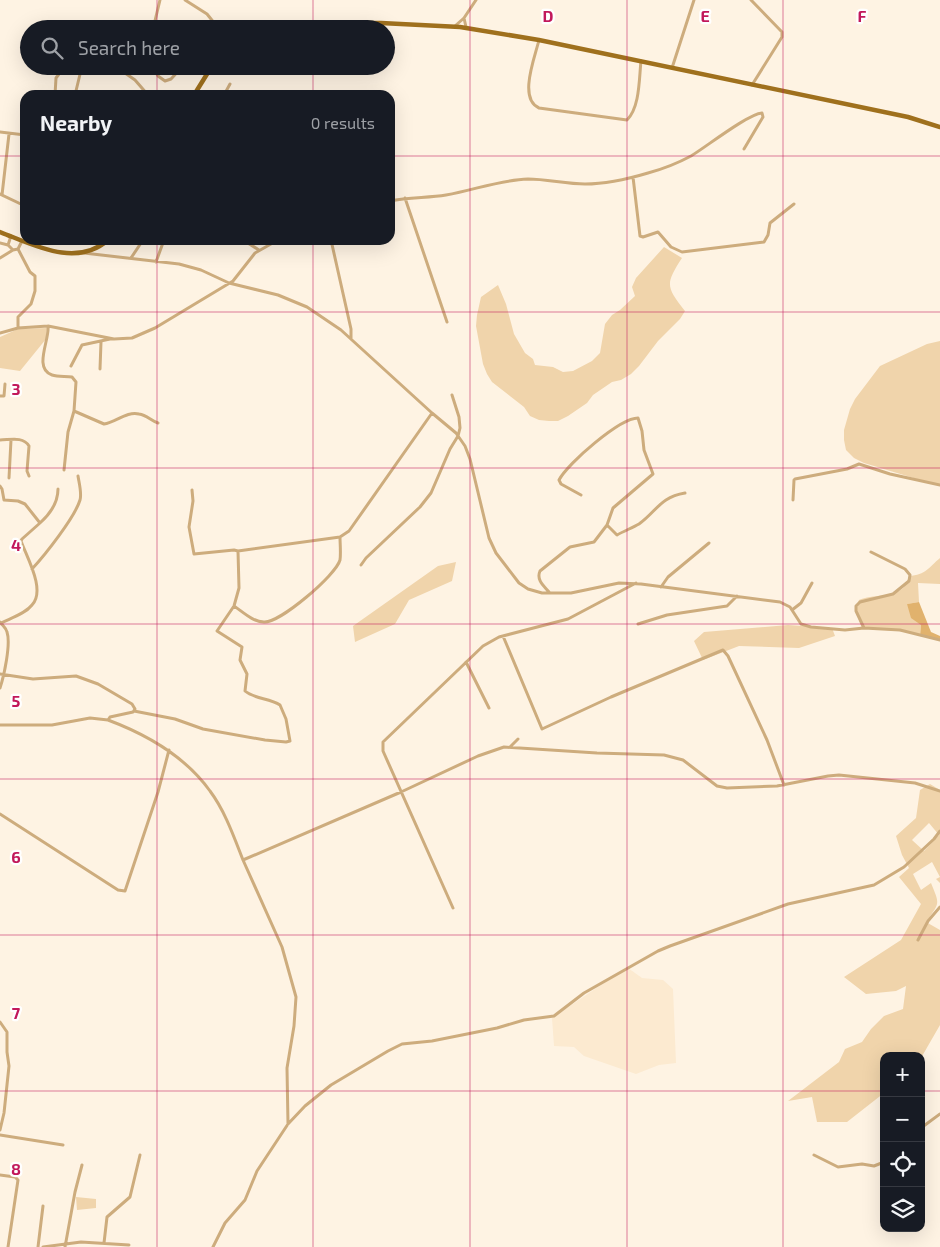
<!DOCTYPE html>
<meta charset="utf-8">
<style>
:root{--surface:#171b24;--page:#20242c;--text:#f1f3f6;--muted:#9ea1a6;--line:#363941}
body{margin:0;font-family:"Exo 2",sans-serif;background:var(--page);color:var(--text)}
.controls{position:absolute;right:15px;bottom:15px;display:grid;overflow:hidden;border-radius:10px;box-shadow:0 5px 20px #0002}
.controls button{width:45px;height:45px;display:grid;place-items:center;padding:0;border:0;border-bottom:1px solid var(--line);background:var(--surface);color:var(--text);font:25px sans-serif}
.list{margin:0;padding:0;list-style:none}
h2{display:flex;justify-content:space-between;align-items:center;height:65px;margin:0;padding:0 20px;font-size:21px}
h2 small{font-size:16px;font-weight:400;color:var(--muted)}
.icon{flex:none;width:28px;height:28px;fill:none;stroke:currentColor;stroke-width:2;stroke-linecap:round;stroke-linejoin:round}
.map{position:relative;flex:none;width:940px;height:1247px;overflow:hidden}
.search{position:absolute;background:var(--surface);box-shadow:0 5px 20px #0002;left:20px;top:20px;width:375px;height:55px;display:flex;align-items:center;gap:12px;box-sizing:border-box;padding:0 18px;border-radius:28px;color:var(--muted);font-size:19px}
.panel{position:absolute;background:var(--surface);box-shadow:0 5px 20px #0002;left:20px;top:90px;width:375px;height:155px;border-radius:15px}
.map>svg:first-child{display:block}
.built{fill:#fcead0}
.green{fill:#f0d4ab;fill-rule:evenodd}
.forest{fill:#e1b26d}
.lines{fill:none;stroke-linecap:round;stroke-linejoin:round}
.minor{stroke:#cdac7d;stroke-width:3}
.major{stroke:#9f701d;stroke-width:4.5}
.grid{fill:none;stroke:#c2185b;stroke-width:1;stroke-opacity:0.55}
.grid-label{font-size:16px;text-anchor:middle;font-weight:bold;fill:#c2185b;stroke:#fff;stroke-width:4.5;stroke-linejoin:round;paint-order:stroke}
</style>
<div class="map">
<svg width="940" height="1247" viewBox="0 0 940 1247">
<rect width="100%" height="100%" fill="#fef3e3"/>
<!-- built -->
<path class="built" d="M 628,968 L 642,978 L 663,980 L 673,989 L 676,1063 L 659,1065 L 636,1074 L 584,1056 L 574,1047 L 554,1046 L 552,1018 L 598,987 Z"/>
<!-- green -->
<path class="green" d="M 664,247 L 682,258 C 665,284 666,287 685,311 L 680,319 L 658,341 L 639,366 L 631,374 L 621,380 L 612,382 L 593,395 L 587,403 L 568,416 L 558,421 L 549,421 L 539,420 L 530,416 L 524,407 L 492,382 L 487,374 L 483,364 L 476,326 L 477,315 L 481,297 L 498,285 L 506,304 L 514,334 L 525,353 L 533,359 L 535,365 L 553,367 L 563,372 L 573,371 L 592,361 L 600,353 L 605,324 L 612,315 L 620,310 L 635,296 L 632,287 L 636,278 Z
M 47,328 L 46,339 L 20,371 L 0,368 L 0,337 L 18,329 Z
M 940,341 L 940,486 L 864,463 L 854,458 L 846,450 L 844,440 L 844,430 L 850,409 L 855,399 L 880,366 L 927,344 Z
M 940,558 L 940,584 L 918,583 L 919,602 L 907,604 L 921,625 L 920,636 L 910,632 L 862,628 C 858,618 854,610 859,600 C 872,594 894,598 904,587 C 906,585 908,579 909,576 C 926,575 929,567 940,558 Z
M 456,562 L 452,581 L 409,600 L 395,624 L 355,642 L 353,626 L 438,566 Z
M 788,625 L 832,628 L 835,636 L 799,648 L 739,646 L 703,660 L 694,641 L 704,632 Z
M 930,784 L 940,790 L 940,883 L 936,879 L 940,877 L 932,862 L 913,874 L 921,890 L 931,883 C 940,905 940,902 926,922 L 940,930 L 940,1025 L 921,1058 L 921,1056 L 884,1056 L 884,1093 L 847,1122 L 817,1122 L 812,1097 L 788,1101 L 839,1062 L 845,1049 L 862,1042 L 871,1029 L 884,1016 L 903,1009 L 906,986 L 896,991 L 866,994 L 844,977 L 901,940 L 921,904 L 899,877 L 909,868 L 902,855 L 896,836 L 916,818 L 920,790 ZM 929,823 L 939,835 L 924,851 L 912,840 Z
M 76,1197 L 96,1199 L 96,1208 L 77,1210 Z"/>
<!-- forest -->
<path class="forest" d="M 919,602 L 931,632 L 940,636 L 940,639 L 920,636 L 921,625 L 911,618 L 907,604 Z"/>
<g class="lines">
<!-- minor -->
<path class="minor" d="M 185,0 L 207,14 L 219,29
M 751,0 L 782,32 L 782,37 L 752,85
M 464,18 L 466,27
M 455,26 L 464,18 L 476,0
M 153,29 L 160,0
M 539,40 C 535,57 518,99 539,108 L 627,120 C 640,107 639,79 641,61
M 115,66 L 135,80 L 148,95
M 152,66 L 158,76 L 165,81 L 171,79 L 183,66
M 672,68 L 694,0
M 55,95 L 56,78 L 65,66
M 75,95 L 82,66
M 224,95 L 230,84
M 0,132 L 25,135
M 633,177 L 640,236 L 643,237 L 658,232 L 671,247 L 682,252 L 764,242 L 768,235 L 770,223 L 794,204
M 0,194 L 25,206
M 2,195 L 9,134
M 405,198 L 447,322
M 390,201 C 409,197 428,198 446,195 C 475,190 499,180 528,179 C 547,179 566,184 585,184 C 607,184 628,179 648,173 C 663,169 678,163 691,156 C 706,147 748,114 762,113 L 763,117 L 760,122 L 744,149
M 11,236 L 8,245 L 13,250
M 243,240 L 259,250
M 331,240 L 351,329 L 351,338
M 0,243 L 8,245
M 18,249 L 30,272 L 35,276 L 35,291 L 31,304 L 18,317 L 18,328
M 84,253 L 179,264 L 201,270 L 229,283 L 278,295 L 307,307 L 341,330 L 432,413 L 456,433 L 465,446 L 470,459 L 489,538 L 496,553 L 519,583 L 528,589 L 542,593 L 571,593 L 619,583 L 641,584 L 780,602 L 790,607 L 801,624 L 811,627 L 845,630 L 864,628 L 900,630 L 940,640
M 0,258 L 13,250 L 18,249 L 22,241
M 131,258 L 143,240
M 156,262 L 164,240
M 48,326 C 50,339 33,369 52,375 C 58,377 66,376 72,377 L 76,382 L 74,411 L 68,432 L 64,470
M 0,333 L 18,328 L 48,326 L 114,339 L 132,338 L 155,328 L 233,281 L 255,253 L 278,240
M 71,366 L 82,345 L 110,339
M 100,369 L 101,342
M 0,396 L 4,396 L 5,384
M 74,411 L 104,424 C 116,422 127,411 139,414 C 147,415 151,421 158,423
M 0,440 C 10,440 23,436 29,446 L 27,471 L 29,476
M 9,478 L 11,440
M 0,486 L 2,489 L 4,500 L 18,501 L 25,504 L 40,523 L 22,539 L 21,541 C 27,558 46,590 32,605 C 25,614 11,618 1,623
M 192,490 L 193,501 L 189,527 L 194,554 L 234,550 L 238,551 L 340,537 L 349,531 L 432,413
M 793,500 L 794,480 L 795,479 L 847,469 L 859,464 L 890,474 L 940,485
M 40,523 C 50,514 58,503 58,489
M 607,525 L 617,535 C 624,531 632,528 639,524 C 657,511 660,497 685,493
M 361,565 L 366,558 L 420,507 L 431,493 L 450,449 L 458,436 L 460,428 L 459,417 L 452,395
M 32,569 C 45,555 75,517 80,500 C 82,493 79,483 78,476
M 661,587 L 668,577 L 709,543
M 549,592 C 544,586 536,580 540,571 L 570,547 L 594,542 L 607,525 L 613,508 L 653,474 L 644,450 L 642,431 L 638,418 C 620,418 568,463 559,480 L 561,484 L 581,495
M 234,606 C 243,612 253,622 264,622 C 280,623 336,575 340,560 C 341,553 340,544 340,537
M 792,610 L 801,603 L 812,583
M 638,624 L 667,615 L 727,606 L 737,596
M 864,628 L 856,611 L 856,606 L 860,602 L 893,594 L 909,581 L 910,575 L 905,569 L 871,552
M 503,636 L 542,729 L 611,697 L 723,650 L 728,656 L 767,740 L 784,785
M 466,662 L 489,708
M 0,674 L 33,679 L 76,676 L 98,684 L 132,704 L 135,709 L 133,712 L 110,717 L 108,720 C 148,735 185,756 210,791 C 225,811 234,837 243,860
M 0,688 C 4,676 11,644 7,632 C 6,628 3,626 0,622
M 134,711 L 175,719 L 203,729 L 265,740 L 286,742 L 290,741 L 286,719 L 280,705 C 270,698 254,699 245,691 L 247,674 L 240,660 L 242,647 L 217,631 L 234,606 L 239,588 L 238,551
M 0,725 L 52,725 L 90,718 L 108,720
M 511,746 L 518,739
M 0,814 L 118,890 L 125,891 L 158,792 L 169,750
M 453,908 L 383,751 L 383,742 L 483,646 L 499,637 L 568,619 L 636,583
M 918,940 L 928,921 L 940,907
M 0,1022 L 7,1032 L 7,1052 L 9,1066 L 4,1113 L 0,1130
M 288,1124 L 287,1068 L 294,1026 L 296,997 L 282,947 L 243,860 L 401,792 L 478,756 L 504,747 L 597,753 L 664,755 L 683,760 L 717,786 L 727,788 L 777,786 L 828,776 L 839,775 L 915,783 L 940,791
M 921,1128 L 940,1114
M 0,1135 L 63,1145
M 814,1155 L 838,1167 L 862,1164 L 874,1166 L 884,1162
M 0,1175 L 15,1177 L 18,1180 L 8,1247
M 104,1243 L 107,1217 L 130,1197 L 140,1155
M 38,1247 L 43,1206
M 43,1247 L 81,1242 L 129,1245
M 65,1247 L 75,1192 L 82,1165
M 213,1247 L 225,1223 L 245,1200 L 257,1171 L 288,1124 L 305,1106 L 331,1085 L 388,1051 L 402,1044 L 432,1041 L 497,1028 L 524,1020 L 554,1016 L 584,993 L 658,951 L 670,946 L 788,904 L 874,885 L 904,867 L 934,839 L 940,831"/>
<!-- major -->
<path class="major" d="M 297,29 L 354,23 L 381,23 L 460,27 L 539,40 L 908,117 L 940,127
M 194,95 L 212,66
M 0,232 C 34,245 76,268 108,240"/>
</g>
<!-- grid -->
<path class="grid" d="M 157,0 L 157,29M 313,0 L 313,29M 470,0 L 470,1247M 627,0 L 627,1247M 783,0 L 783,1247M 157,66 L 157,95M 313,66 L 313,95M 0,156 L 25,156M 390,156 L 940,156M 157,240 L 157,1247M 313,240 L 313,1247M 0,312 L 940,312M 0,468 L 940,468M 0,624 L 940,624M 0,779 L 940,779M 0,935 L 940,935M 0,1091 L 884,1091M 921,1091 L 940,1091"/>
<g class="grid-label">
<text x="548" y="22">D</text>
<text x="705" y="22">E</text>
<text x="862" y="22">F</text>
<text x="16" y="395">3</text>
<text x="16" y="551">4</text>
<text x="16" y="707">5</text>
<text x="16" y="863">6</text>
<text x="16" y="1019">7</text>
<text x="16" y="1175">8</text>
</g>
</svg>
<div class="controls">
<button>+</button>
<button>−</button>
<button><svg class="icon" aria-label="locate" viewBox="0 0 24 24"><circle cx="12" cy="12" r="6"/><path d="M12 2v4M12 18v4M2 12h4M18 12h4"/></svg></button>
<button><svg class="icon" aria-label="layers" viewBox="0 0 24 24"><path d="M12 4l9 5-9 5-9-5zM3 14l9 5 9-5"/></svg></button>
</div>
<div class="search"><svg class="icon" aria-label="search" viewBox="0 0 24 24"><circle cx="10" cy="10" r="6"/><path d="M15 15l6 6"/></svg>Search here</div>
<section class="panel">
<h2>Nearby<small>0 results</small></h2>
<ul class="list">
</ul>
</section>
</div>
